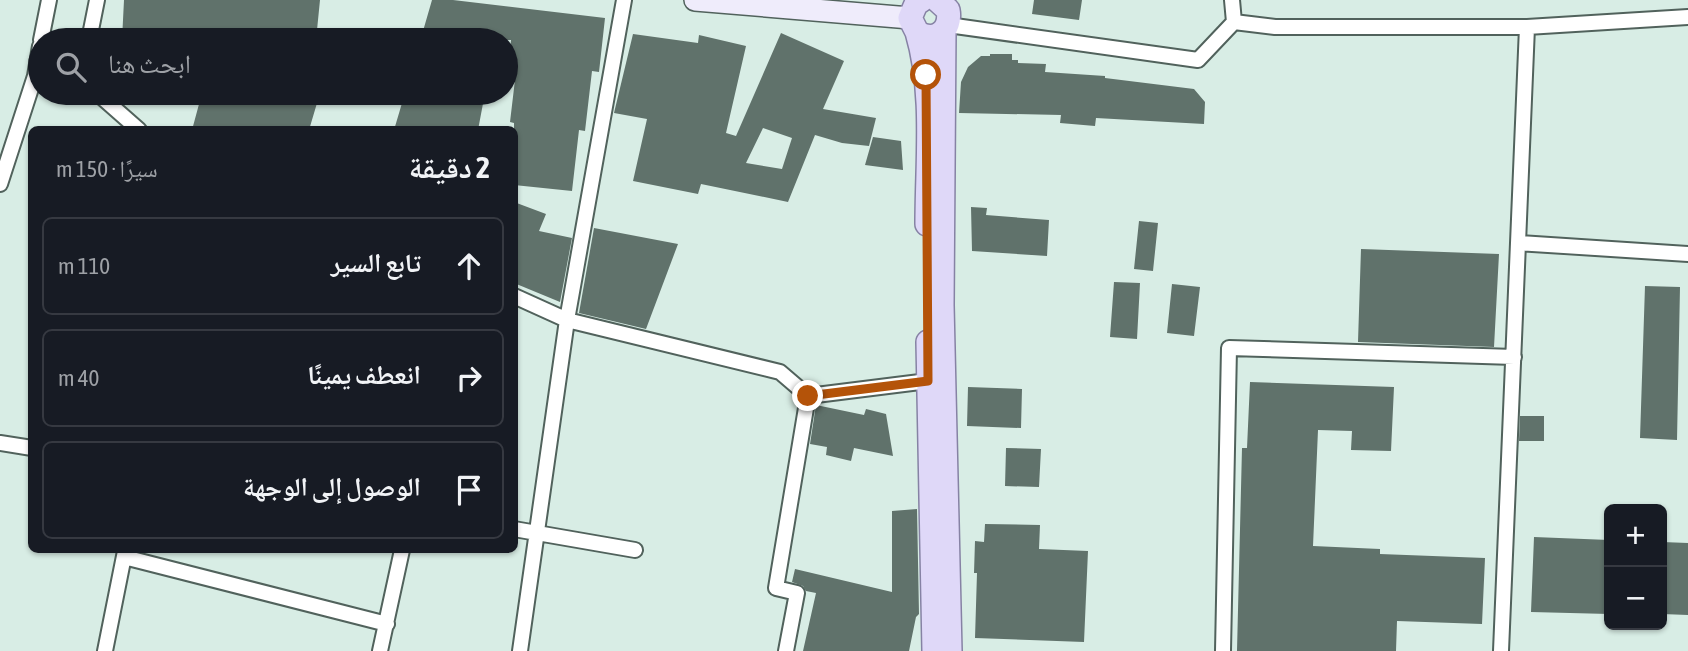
<!DOCTYPE html>
<html lang="ar">
<meta charset="utf-8">
<style>
:root{--surface:#171b24;--page:#20242c;--text:#f1f3f6;--muted:#9ea1a6;--line:#363941}
body{margin:0;font-family:"Asap Condensed","Noto Naskh Arabic",sans-serif;background:var(--page);color:var(--text);direction:rtl}
.controls{position:absolute;right:21px;bottom:21px;display:grid;overflow:hidden;border-radius:10px;box-shadow:0 2px 5px #0004}
.controls button{width:63px;height:63px;display:grid;place-items:center;padding:0;border:0;border-bottom:2px solid var(--line);background:var(--surface);color:var(--text);font:35px sans-serif}
.stop{position:absolute;width:21px;height:21px;margin:-16px;border:5px solid #b45309;border-radius:50%;background:#fff}
.stop.end{background:#b45309;border-color:#fff;box-shadow:0 2px 7px #0008}
.list{margin:0;padding:0;list-style:none}
h2{display:flex;justify-content:space-between;align-items:center;height:91px;margin:0;padding:0 28px;font-size:30px}
h2 small{font-size:23px;font-weight:400;color:var(--muted)}
.list li{display:grid;grid-template-columns:46px 1fr auto;gap:21px;align-items:center;box-sizing:border-box;height:98px;margin:0 14px 14px;padding:0 14px;border:2px solid var(--line);border-radius:10px}
.list b{display:block;font-size:26px;white-space:nowrap}
.list em{font-size:23px;font-style:normal;color:var(--muted)}
.icon{flex:none;width:38px;height:38px;fill:none;stroke:currentColor;stroke-width:2;stroke-linecap:round;stroke-linejoin:round}
.map{position:relative;flex:none;width:1688px;height:651px;overflow:hidden;direction:ltr}
.search{position:absolute;background:var(--surface);box-shadow:0 2px 5px #0004;left:28px;top:28px;width:490px;height:77px;display:flex;align-items:center;gap:18px;box-sizing:border-box;padding:0 24px;border-radius:38px;color:var(--muted);font-size:26px}
.panel{position:absolute;background:var(--surface);box-shadow:0 2px 5px #0004;left:28px;top:126px;width:490px;height:427px;border-radius:10px;direction:rtl}
.map>svg:first-child{display:block}
.building{fill:#60726b;fill-rule:evenodd}
.lines{fill:none;stroke-linecap:round;stroke-linejoin:round}
.street-casing{stroke:#51625c;stroke-width:18}
.secondary-casing{stroke:#51625c;stroke-width:24}
.primary-casing{stroke:#8682a4;stroke-width:26}
.street{stroke:#fff;stroke-width:14}
.secondary{stroke:#efecfb;stroke-width:21}
.primary{stroke:#dfd8f8;stroke-width:23}
.route{stroke:#b45309;stroke-width:9}
</style>
<div class="map">
<svg width="1688" height="651" viewBox="0 0 1688 651">
<rect width="100%" height="100%" fill="#d8ede5"/>
<!-- building -->
<path class="building" d="M 124,0 L 320,0 L 316,40 L 122,40 Z
M 432,0 L 453,0 L 605,18 L 599,72 L 592,71 L 585,131 L 579,130 L 572,191 L 514,185 L 514,123 L 510,122 L 517,63 L 509,62 L 511,40 L 442,40 L 421,38 Z
M 1034,0 L 1082,0 L 1079,20 L 1032,14 Z
M 781,33 L 844,61 L 823,109 L 876,118 L 869,146 L 842,143 L 815,135 L 788,202 L 701,184 L 698,194 L 633,181 L 647,119 L 614,113 L 633,34 L 698,43 L 699,35 L 746,46 L 726,133 L 736,136 ZM 763,128 L 792,138 L 782,169 L 746,163 Z
M 990,54 L 1012,54 L 1012,60 L 1018,60 L 1018,63 L 1046,64 L 1045,72 L 1105,76 L 1105,78 L 1194,89 L 1205,102 L 1204,124 L 1096,118 L 1095,126 L 1060,123 L 1061,115 L 959,113 L 961,82 L 968,67 L 981,56 L 990,56 Z
M 202,93 L 320,93 L 309,130 L 192,130 Z
M 405,93 L 485,93 L 478,130 L 394,130 Z
M 873,137 L 901,141 L 903,170 L 865,165 Z
M 514,202 L 546,214 L 539,231 L 572,238 L 560,302 L 514,283 Z
M 971,207 L 987,208 L 986,215 L 1049,220 L 1047,256 L 972,251 Z
M 1139,221 L 1158,223 L 1153,271 L 1134,269 Z
M 594,228 L 678,244 L 646,329 L 579,313 Z
M 1361,249 L 1499,254 L 1494,347 L 1358,342 Z
M 1114,282 L 1140,283 L 1137,339 L 1110,337 Z
M 1172,284 L 1200,287 L 1194,336 L 1167,333 Z
M 1645,286 L 1680,287 L 1677,440 L 1640,438 Z
M 1250,382 L 1394,387 L 1391,451 L 1351,450 L 1352,431 L 1318,430 L 1313,546 L 1380,549 L 1380,554 L 1485,558 L 1482,624 L 1397,621 L 1396,651 L 1237,651 L 1242,448 L 1247,448 Z
M 968,387 L 1022,389 L 1021,428 L 967,426 Z
M 816,405 L 864,415 L 866,409 L 886,414 L 893,456 L 854,448 L 851,461 L 826,455 L 827,447 L 810,444 Z
M 1520,416 L 1544,416 L 1544,441 L 1519,441 Z
M 1006,448 L 1041,449 L 1039,487 L 1005,486 Z
M 917,509 L 919,614 L 916,617 L 909,651 L 803,651 L 816,593 L 806,591 L 803,586 L 792,582 L 795,569 L 892,592 L 892,511 Z
M 985,524 L 1040,525 L 1039,549 L 1088,551 L 1084,642 L 975,638 L 977,573 L 974,573 L 975,541 L 984,542 Z
M 1534,537 L 1609,540 L 1609,614 L 1531,612 Z
M 1662,542 L 1688,543 L 1688,615 L 1662,614 Z"/>
<g class="lines">
<defs>
<path id="street" d="M 1232,0 L 1234,22 L 1275,27 L 1527,27 L 1688,17
M 948,25 L 1198,60 L 1234,22
M 41,40 L 49,0
M 89,40 L 97,0
M 35,76 L 40,46
M 97,93 L 139,130
M 0,184 L 35,76 L 40,76
M 1518,243 L 1688,254
M 514,296 L 567,320 L 780,372 L 808,396
M 0,443 L 32,448
M 514,529 L 635,550
M 124,557 L 387,624
M 105,651 L 125,551
M 380,651 L 402,550
M 520,651 L 567,320 L 624,0
M 786,651 L 797,593 L 776,588 L 808,396 L 928,381
M 1223,651 L 1229,348 L 1514,357
M 1501,651 L 1527,27"/>
<path id="secondary" d="M 695,0 L 910,18"/>
<path id="primary" d="M 922,0 L 916,4 L 910,18 L 917,32 C 935,44 952,30 948,10 L 937,0
M 944,31 L 942,305 L 950,651
M 917,32 C 935,93 927,161 927,224
M 928,342 L 934,651"/>
</defs>
<!-- street casing -->
<use href="#street" class="street-casing"/>
<!-- secondary casing -->
<use href="#secondary" class="secondary-casing"/>
<!-- primary casing -->
<use href="#primary" class="primary-casing"/>
<!-- street -->
<use href="#street" class="street"/>
<!-- secondary -->
<use href="#secondary" class="secondary"/>
<!-- primary -->
<use href="#primary" class="primary"/>
</g>
<g class="lines">
<!-- route -->
<path class="route" d="M 808,396 L 928,381 L 926,75"/>
</g>
</svg>
<div class="controls">
<button>+</button>
<button>−</button>
</div>
<div class="stop" style="left:926px;top:75px"></div>
<div class="stop end" style="left:808px;top:396px"></div>
<div class="search"><svg class="icon" aria-label="search" viewBox="0 0 24 24"><circle cx="10" cy="10" r="6"/><path d="M15 15l6 6"/></svg>ابحث هنا</div>
<section class="panel">
<h2>2 دقيقة<small>سيرًا · 150 m</small></h2>
<ul class="list">
<li><svg class="icon" aria-label="ahead" viewBox="0 0 24 24"><path d="M12 20V5M6 11l6-6 6 6"/></svg><div><b>تابع السير</b></div><em>110 m</em></li>
<li><svg class="icon" aria-label="right" viewBox="0 0 24 24"><path d="M7 20v-9h11M14 6l5 5-5 5"/></svg><div><b>انعطف يمينًا</b></div><em>40 m</em></li>
<li><svg class="icon" aria-label="arrive" viewBox="0 0 24 24"><path d="M6 21V4h12l-3 4 3 4H6"/></svg><div><b>الوصول إلى الوجهة</b></div></li>
</ul>
</section>
</div>
